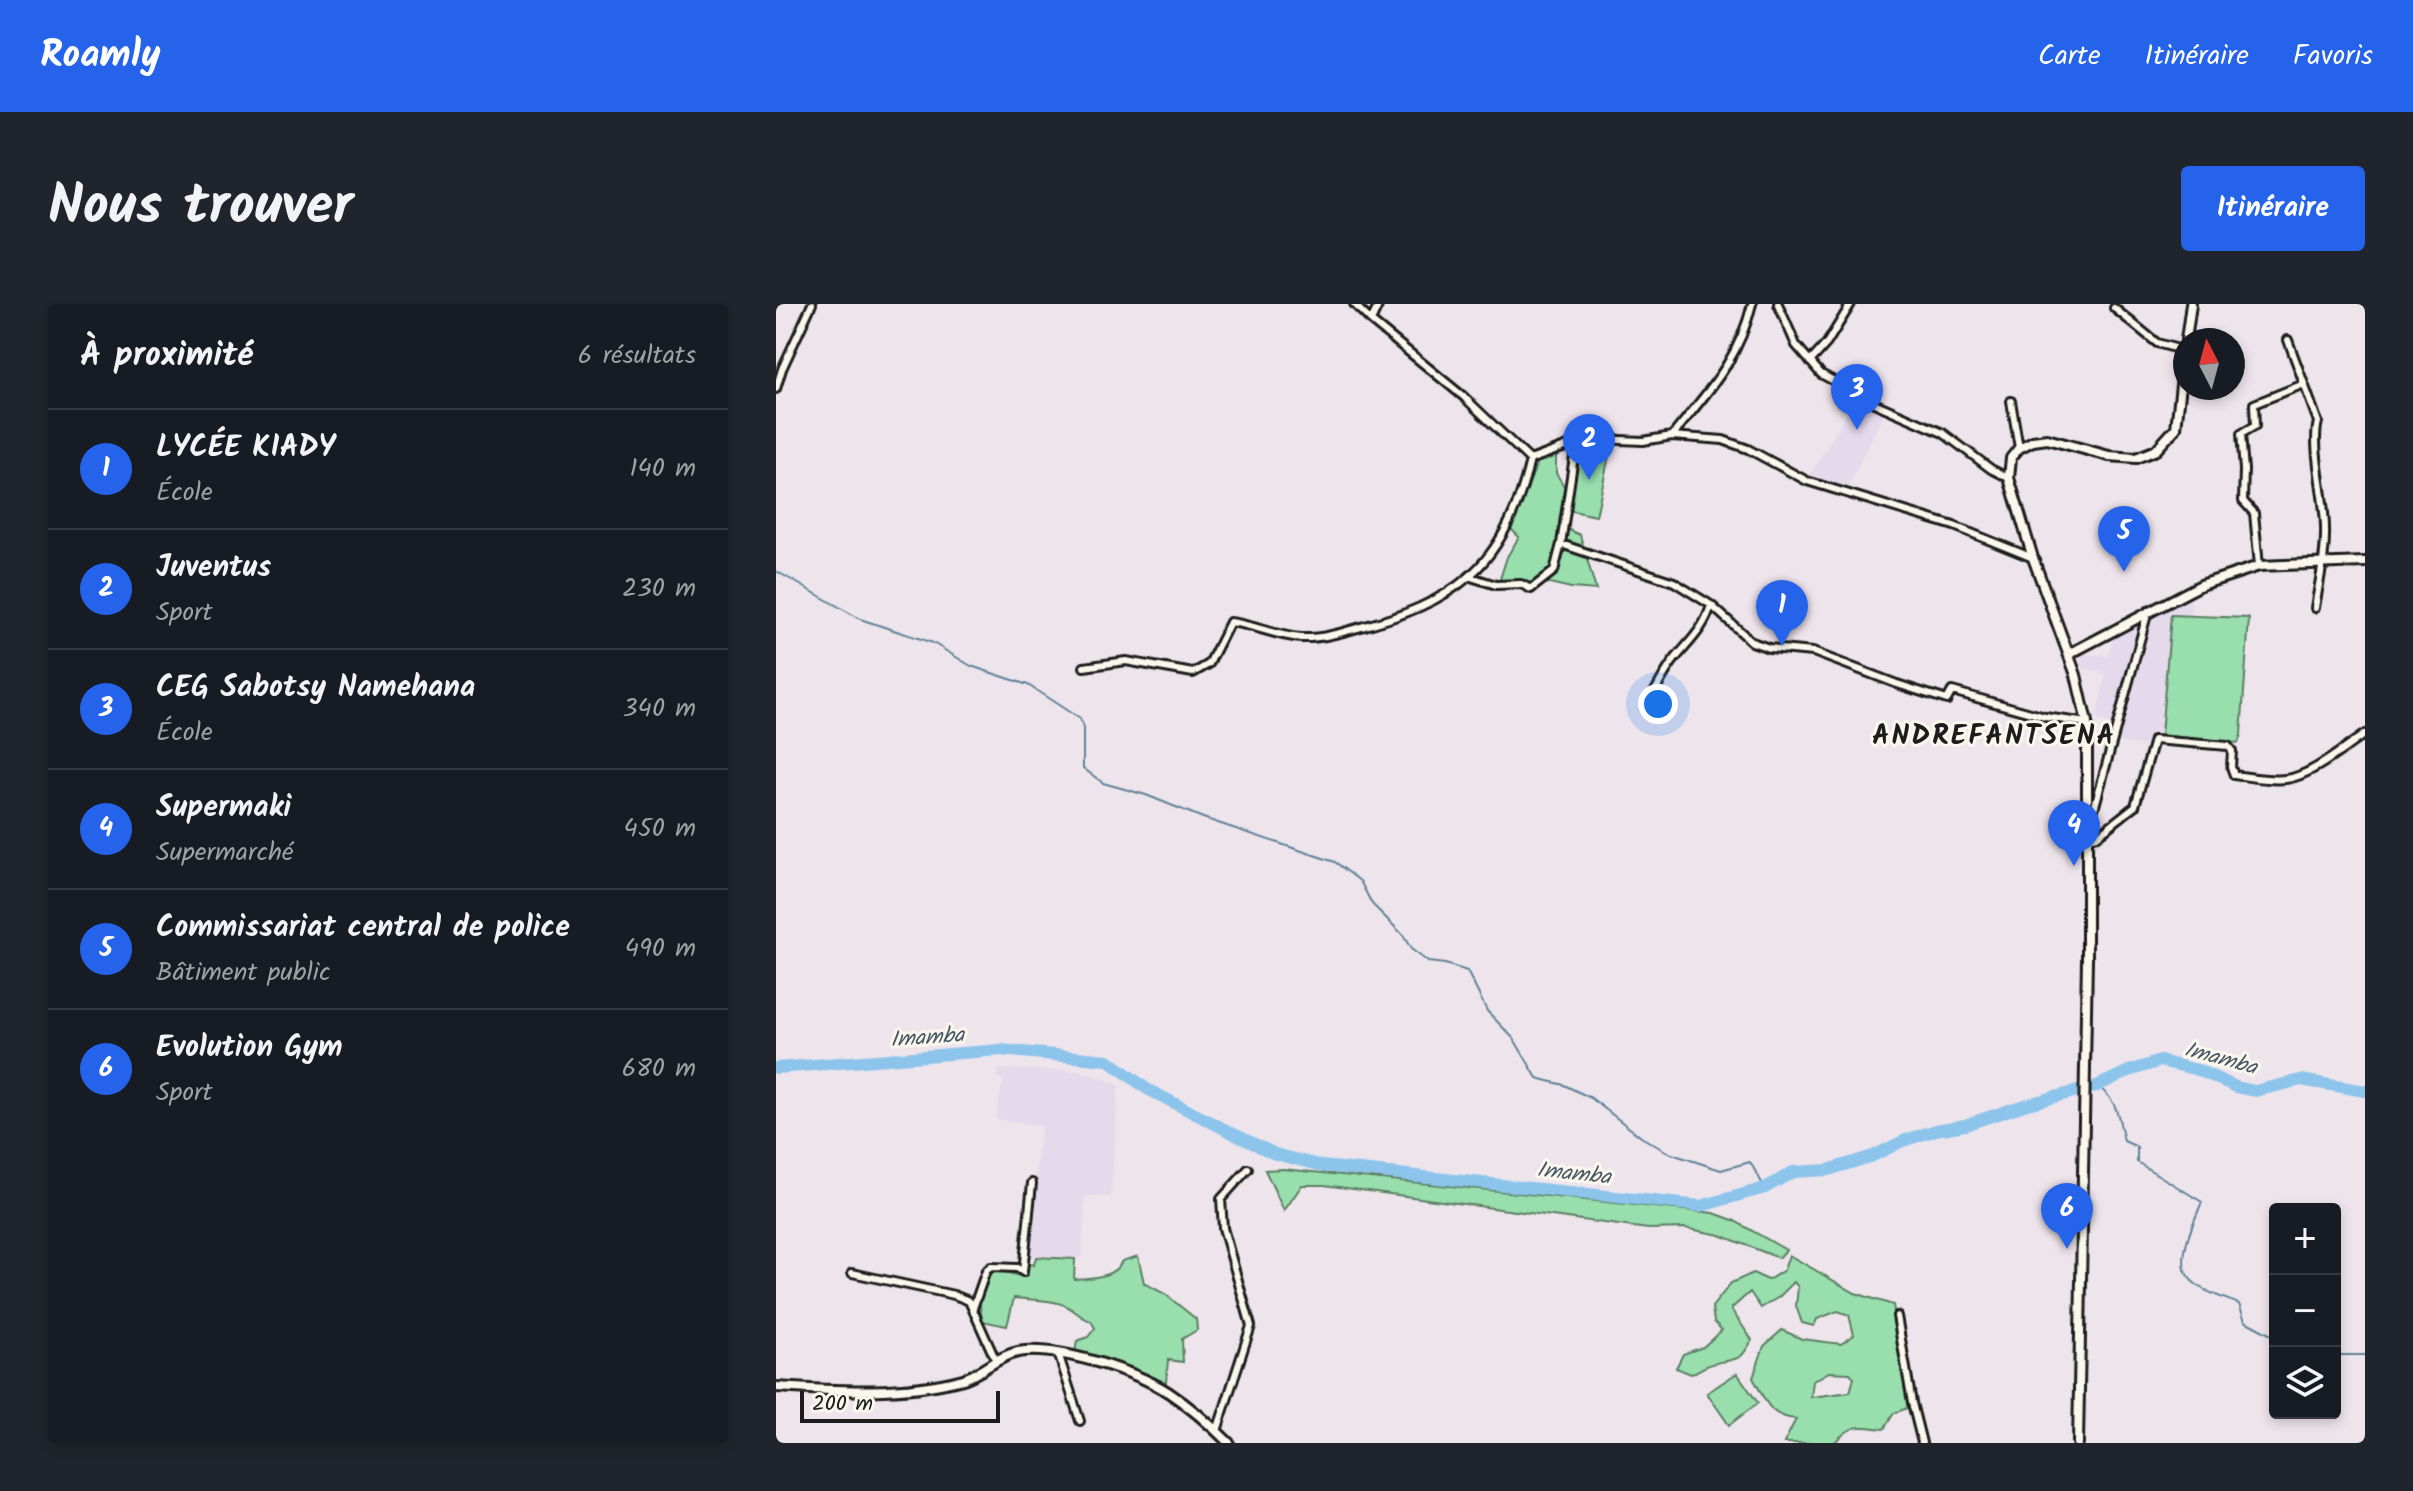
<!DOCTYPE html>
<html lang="fr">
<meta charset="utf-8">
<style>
:root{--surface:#171b24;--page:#20242c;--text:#f1f3f6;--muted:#9ea1a6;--line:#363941;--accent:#2563eb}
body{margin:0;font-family:Kalam,sans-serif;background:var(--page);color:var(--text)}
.controls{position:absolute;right:24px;bottom:24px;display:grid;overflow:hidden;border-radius:8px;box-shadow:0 4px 12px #0003}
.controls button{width:72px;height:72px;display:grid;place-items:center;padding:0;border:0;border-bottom:2px solid var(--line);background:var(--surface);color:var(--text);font:40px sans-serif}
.compass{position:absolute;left:1397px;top:24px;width:72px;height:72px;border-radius:50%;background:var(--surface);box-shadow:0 4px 12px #0003;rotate:354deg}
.scale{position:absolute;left:24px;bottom:20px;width:200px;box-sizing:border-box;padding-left:8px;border:4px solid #1c1c1c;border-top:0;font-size:22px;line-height:28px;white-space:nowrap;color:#1c1c1c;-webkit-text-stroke:6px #fbf7ec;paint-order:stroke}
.you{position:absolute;left:882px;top:400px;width:28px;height:28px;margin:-20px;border:6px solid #fff;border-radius:50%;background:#1a73e8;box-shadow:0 0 0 12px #1a73e833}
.badge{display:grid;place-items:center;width:52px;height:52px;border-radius:50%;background:var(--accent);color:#fff;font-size:26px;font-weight:700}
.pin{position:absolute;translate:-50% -66px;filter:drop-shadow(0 2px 4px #0008)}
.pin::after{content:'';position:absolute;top:42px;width:28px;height:24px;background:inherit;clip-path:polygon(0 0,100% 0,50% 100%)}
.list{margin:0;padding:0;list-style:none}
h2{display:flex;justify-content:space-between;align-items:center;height:104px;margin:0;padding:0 32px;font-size:34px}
h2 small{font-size:26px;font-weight:400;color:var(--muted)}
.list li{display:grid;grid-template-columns:52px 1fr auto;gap:24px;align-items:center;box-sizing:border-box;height:120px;padding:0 32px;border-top:2px solid var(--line)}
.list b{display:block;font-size:30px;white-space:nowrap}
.list p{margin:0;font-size:26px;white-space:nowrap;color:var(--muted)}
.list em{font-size:26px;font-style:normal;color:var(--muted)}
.icon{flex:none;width:44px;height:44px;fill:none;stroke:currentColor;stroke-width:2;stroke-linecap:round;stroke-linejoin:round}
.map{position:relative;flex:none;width:1589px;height:1139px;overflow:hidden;border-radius:8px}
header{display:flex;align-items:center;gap:48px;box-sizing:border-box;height:112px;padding:0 40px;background:var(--accent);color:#fff}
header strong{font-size:38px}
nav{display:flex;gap:44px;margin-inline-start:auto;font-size:28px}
.intro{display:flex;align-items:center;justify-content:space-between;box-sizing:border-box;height:192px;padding:0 48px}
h1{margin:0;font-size:56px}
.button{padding:20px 36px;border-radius:8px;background:var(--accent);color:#fff;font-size:28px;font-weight:700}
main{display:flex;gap:48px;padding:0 48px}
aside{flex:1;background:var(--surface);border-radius:8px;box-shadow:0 4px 12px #0003}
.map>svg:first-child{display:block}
.built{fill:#e5d9ec}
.green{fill:#98dfad;stroke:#5a7e64;stroke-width:2;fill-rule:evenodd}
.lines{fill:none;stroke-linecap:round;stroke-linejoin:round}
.stream{stroke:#608198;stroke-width:2}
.river{stroke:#8dc4eb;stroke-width:12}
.street-casing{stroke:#1c1c1c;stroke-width:12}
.secondary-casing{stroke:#1c1c1c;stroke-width:14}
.street{stroke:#fbf7ec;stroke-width:6}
.secondary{stroke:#fbf7ec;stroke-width:8}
.labels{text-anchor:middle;stroke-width:6;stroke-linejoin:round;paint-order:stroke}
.water-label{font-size:22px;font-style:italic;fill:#445764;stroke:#fbf7ec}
.district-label{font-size:28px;font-weight:bold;letter-spacing:2px;fill:#1c1c1c;stroke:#fbf7ec}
</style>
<header>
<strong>Roamly</strong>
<nav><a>Carte</a><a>Itinéraire</a><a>Favoris</a></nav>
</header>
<div class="intro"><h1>Nous trouver</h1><a class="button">Itinéraire</a></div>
<main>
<aside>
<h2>À proximité<small>6 résultats</small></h2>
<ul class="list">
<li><span class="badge">1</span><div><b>LYCÉE KIADY</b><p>École</p></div><em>140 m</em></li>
<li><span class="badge">2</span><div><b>Juventus</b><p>Sport</p></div><em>230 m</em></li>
<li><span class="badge">3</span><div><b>CEG Sabotsy Namehana</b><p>École</p></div><em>340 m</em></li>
<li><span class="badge">4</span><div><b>Supermaki</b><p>Supermarché</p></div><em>450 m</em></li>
<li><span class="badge">5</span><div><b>Commissariat central de police</b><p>Bâtiment public</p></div><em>490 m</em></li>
<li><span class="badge">6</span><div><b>Evolution Gym</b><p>Sport</p></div><em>680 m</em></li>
</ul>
</aside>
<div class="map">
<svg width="1589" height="1139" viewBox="0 0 1589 1139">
<rect width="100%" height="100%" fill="#eee5ec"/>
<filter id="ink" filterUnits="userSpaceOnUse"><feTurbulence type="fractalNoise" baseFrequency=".0125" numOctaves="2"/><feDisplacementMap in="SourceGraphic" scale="16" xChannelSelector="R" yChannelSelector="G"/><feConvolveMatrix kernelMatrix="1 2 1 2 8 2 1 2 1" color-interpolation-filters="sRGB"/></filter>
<g filter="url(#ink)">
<!-- built -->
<path class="built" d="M 1080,93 L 1110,105 L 1073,181 L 1070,185 L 1033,173 Z
M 1414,291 L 1416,313 L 1395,313 L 1384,433 L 1379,433 L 1368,442 L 1341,438 L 1314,528 L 1338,422 L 1320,415 L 1330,370 L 1304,363 L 1306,349 L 1331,352 L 1338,333 Z
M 223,765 L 307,767 L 343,781 L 335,893 L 309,892 L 306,954 L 250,951 L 265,822 L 219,815 L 227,776 L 220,773 Z"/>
<!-- green -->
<path class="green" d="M 806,141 L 834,147 L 820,212 L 792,206 Z
M 780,151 L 780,169 L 788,182 L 786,223 L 804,231 L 820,286 L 795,284 L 769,278 L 728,279 L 724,275 L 731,253 L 743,233 L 735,225 L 762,157 Z
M 1395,311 L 1473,314 L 1465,431 L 1462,439 L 1385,431 Z
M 507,865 L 938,909 L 957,916 L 1010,946 L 1003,954 L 944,931 L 909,924 L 872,925 L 548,881 L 526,881 L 508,907 L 489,866 Z
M 1013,951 L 1079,989 L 1117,1001 L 1134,1103 L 1118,1109 L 1108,1125 C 1082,1122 1077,1119 1058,1139 L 1008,1139 L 1020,1115 C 992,1113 990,1096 977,1074 L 988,1042 L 1006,1026 L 1026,1035 L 1065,1040 L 1078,1031 L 1073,1011 L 1062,1007 L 1041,1015 L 1038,1022 L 1026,1019 L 1020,1002 L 1022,983 L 1018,978 L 1003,993 L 985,1004 L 974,988 L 955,1005 L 976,1036 C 964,1058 963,1054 940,1059 C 932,1060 923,1066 915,1070 L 900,1064 L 907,1050 L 927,1043 L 946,1026 L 938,1018 L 936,1003 L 955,979 L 977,969 L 992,976 L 1008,966 ZM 1053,1068 L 1074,1069 L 1078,1074 L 1074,1088 L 1035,1093 L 1037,1077 Z
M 362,952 L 368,979 L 389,990 L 420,1015 L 421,1026 L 406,1035 L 407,1058 L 392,1056 L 390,1079 L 360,1066 L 299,1048 L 301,1037 L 312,1033 L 319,1024 L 315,1017 C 305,1014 301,1008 292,1003 C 278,995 254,996 238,994 L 231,1022 L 206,1017 L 203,994 L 211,972 L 221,966 L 248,973 L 253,960 L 258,961 L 260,953 L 299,955 L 298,975 C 315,974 338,974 346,957 Z
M 961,1069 L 982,1099 L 953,1121 L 931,1089 Z"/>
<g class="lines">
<!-- stream -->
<path class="stream" d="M 0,267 L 84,315 L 157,339 L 195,362 L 252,381 L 304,415 L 307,424 L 307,464 L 327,479 L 370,491 L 427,514 L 559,558 L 584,577 L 596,600 L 627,631 L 635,645 L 652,658 L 669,660 L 691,667 L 711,707 L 738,735 L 761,774 L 788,781 L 815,794 L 865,833 L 893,849 L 945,866 L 974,858 L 989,884
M 1321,782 C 1343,797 1342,814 1348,837 L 1361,843 L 1361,858 L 1426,898 C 1419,914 1400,956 1412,972 C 1422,987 1448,994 1463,1000 L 1469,1017 L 1499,1033
M 1559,1051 L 1589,1051"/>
<!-- river -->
<path class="river" d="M 0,764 L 224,746 L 332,756 L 371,785 L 458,830 L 499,850 L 547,862 L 925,902 L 989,884 L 1017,868 L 1052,866 L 1097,852 L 1127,837 L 1160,826 L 1189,821 L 1248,801 L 1321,782 L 1353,767 L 1384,757 L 1422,766 L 1460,783 L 1479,787 L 1525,776 L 1589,787"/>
<defs>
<path id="street" d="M 578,0 L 595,17 L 688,93 L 754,156 L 800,139 L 820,135 L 867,137 L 896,132 L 947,136 L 972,145 L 1031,177 L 1178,222 L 1257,254
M 1002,0 L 1020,41 L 1045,70 L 1098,99 L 1167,129 L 1215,165 L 1233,174
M 1338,4 L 1381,39 L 1409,47
M 595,17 L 603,0
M 1512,36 L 1542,118 C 1535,143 1549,194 1549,224 C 1550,251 1543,278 1539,304
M 1034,58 L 1051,39 L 1075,0
M 0,85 L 6,65 L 36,0
M 1235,97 L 1243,144
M 896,132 C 932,87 962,58 976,0
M 785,240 L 898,278 L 935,301 L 976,338 L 993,344 L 1037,348 L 1121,380 L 1171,396 L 1176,387 L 1269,413 L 1311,419
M 1483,262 L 1478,209 L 1467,197 L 1468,166 L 1465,130 L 1479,122 L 1478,100 L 1528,80
M 695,273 L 720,281 L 745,280 L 755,285 L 778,267 L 785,240 L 800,139
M 308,363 L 350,357 L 417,369 L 433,360 L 454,318 C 479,321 499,332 525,334 C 549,335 573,326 596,320 C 690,294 732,251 754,156
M 869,406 C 878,389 887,370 899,355 C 913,338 929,324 935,301
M 1313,524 L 1372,307
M 1310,534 L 1321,532 L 1359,502 L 1378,436 L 1452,442 L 1456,447 L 1455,463 L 1458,471 C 1475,473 1493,477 1510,475 C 1535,472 1568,444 1589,430
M 76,969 L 178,991 L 193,997 L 220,1057
M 197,1004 L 210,967 L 215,963 L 241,964 L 247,968 L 256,879
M 1121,1012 L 1136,1099 L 1146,1139
M 282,1049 L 304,1117
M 441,1127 L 475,1022 L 447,924 L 445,895 L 472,865"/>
<path id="secondary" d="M 1410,36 L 1415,0
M 1293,350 L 1425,281 L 1483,262 L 1589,258
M 0,1083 C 62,1087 127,1091 187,1075 C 207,1069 221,1052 242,1048 C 280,1041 359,1067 392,1088 C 413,1102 435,1121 453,1139
M 1302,1139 L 1311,655 L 1311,419 L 1300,371 L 1257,254 L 1233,174 L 1235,154 L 1243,144 L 1257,137 L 1271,135 L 1333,152 L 1360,154 L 1380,146 L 1400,124 L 1409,46"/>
</defs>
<!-- street casing -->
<use href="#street" class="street-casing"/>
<!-- secondary casing -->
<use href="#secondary" class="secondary-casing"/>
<!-- street -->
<use href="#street" class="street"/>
<!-- secondary -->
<use href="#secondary" class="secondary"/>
</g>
</g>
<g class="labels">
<!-- water labels -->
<g class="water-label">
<text transform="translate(151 732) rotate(-4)" y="8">Imamba</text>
<text transform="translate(1445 753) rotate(15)" y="8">Imamba</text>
<text transform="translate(798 868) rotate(6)" y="8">Imamba</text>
</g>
<!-- district labels -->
<g class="district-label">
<text x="1218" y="440">ANDREFANTSENA</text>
</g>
</g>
</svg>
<div class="controls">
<button>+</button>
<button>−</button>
<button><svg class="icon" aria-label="layers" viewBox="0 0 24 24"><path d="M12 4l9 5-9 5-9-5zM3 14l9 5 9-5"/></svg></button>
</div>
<svg class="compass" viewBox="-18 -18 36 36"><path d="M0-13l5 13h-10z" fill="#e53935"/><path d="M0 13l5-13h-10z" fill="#9ea1a6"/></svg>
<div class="scale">200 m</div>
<div class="you"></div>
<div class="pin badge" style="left:1006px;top:342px">1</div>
<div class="pin badge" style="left:813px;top:176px">2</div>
<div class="pin badge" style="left:1081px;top:126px">3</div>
<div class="pin badge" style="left:1298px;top:562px">4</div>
<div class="pin badge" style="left:1348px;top:268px">5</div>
<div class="pin badge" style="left:1291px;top:945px">6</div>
</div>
</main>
